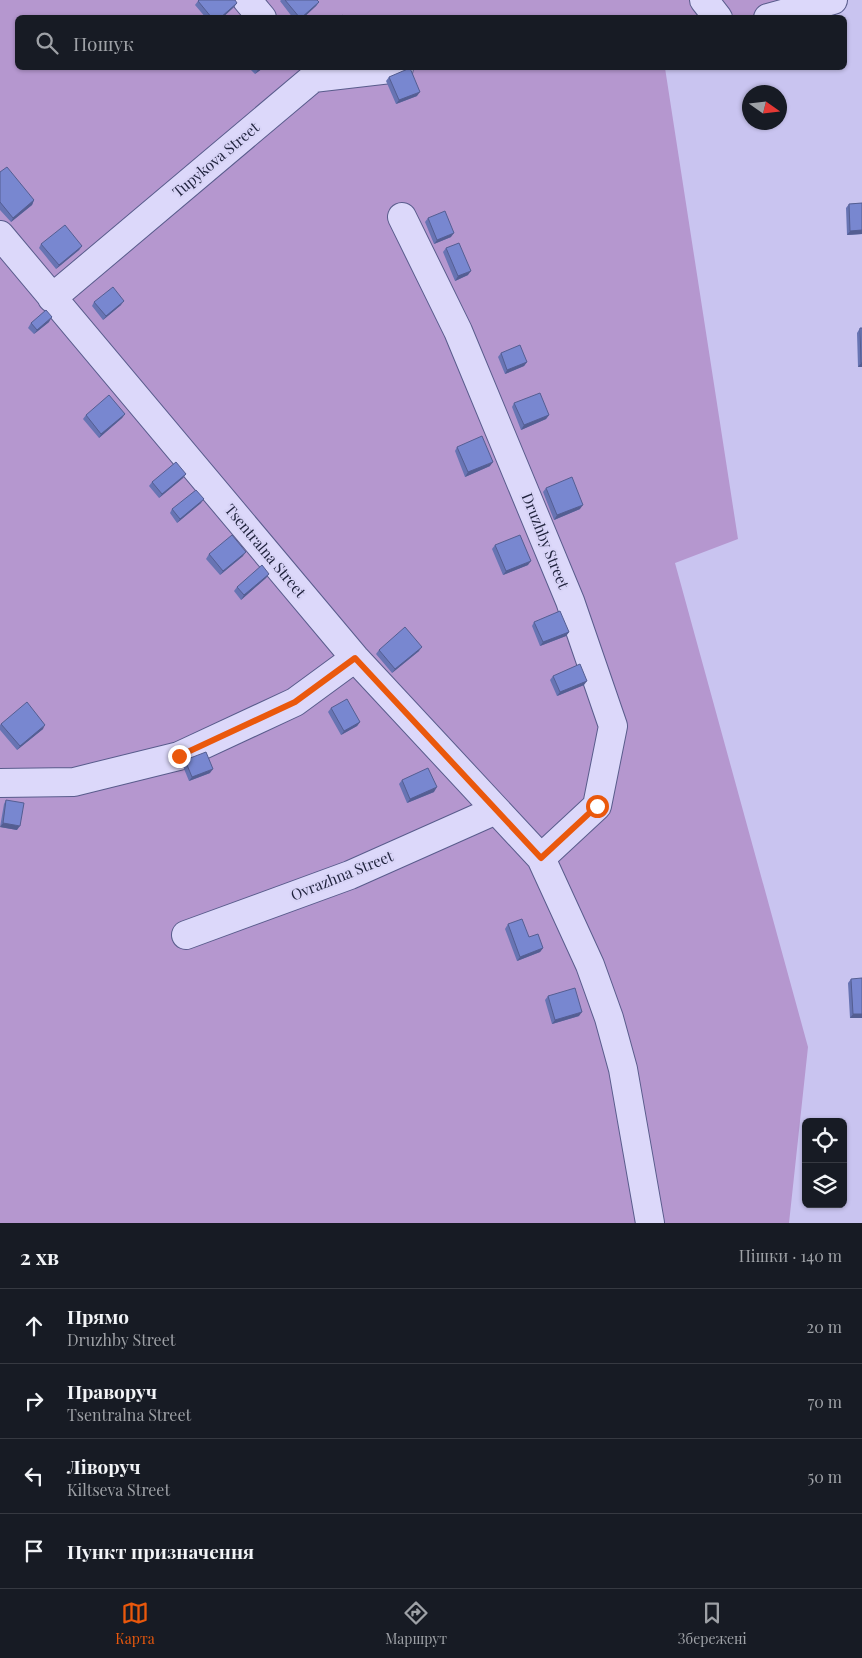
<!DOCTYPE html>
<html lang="uk">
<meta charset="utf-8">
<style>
:root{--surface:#171b24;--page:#242831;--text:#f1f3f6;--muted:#9ea1a6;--line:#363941;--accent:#ea580c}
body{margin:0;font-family:"Playfair Display",serif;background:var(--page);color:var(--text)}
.controls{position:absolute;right:15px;bottom:15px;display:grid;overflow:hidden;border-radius:8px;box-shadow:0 1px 4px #0004}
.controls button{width:45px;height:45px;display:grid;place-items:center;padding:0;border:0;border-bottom:1px solid var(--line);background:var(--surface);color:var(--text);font:25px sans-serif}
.compass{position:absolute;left:742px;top:85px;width:45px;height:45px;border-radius:50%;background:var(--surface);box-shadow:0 1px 4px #0004;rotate:104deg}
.stop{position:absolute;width:15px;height:15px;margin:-11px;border:4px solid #ea580c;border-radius:50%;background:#fff}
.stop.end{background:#ea580c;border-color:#fff;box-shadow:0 1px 5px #0008}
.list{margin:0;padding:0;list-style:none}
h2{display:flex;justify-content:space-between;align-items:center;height:65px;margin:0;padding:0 20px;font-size:21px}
h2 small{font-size:16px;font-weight:400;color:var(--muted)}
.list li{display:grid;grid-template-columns:32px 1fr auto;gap:15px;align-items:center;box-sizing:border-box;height:75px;padding:0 20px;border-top:1px solid var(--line)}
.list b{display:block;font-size:19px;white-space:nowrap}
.list p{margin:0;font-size:16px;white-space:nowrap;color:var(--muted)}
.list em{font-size:16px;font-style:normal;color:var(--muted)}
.icon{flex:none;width:28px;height:28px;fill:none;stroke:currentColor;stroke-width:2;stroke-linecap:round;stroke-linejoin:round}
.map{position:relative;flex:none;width:862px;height:1223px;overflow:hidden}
.search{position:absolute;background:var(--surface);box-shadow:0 1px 4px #0004;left:15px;right:15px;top:15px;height:55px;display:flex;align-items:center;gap:12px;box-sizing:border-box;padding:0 18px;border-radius:8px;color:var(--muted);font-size:19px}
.sheet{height:365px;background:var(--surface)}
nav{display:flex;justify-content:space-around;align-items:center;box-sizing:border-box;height:70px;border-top:1px solid var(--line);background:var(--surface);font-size:14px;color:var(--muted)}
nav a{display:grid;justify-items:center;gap:2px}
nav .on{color:var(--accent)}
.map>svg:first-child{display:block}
.green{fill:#b597cf}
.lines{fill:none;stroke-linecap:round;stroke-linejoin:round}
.minor-casing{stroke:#595c8c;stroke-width:30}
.minor{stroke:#dcd8fa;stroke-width:28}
.wall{fill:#6774b3}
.shaded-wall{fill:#545e92}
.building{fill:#7887d0;stroke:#545e92}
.route{stroke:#ea580c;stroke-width:6}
.labels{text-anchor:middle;stroke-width:4.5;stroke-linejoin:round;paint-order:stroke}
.street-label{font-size:15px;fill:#1e213b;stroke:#d8d4f7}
</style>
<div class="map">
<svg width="862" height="1223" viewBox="0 0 862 1223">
<rect width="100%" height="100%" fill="#c9c4f0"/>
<!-- green -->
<path class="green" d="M 0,0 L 833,0 L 768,18 L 18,18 L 18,68 L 665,68 L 738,539 L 675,563 L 808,1047 L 789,1223 L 0,1223 Z"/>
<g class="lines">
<defs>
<path id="minor" d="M 247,0 L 262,18
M 704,0 L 718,18
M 768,18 L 833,0
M 402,217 L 458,331 L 570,601 L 613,726 L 597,806 L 541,858
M 0,235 L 355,658 L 541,858 L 590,965 L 609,1018 L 623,1069 L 650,1223
M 52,298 L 313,78 L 399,68
M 0,783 L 74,782 L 179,756 L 295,702 L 355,658
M 186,935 L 350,875 L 496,810"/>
</defs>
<!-- minor casing -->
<use href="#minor" class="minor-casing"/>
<!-- minor -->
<use href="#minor" class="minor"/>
</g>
<!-- wall -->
<path class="wall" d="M 281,0 L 317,0 L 319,2 L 316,6 L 303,18 L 293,18 L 280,1 Z
M 198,1 L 237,3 L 234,7 L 222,18 L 206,18 L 195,5 Z
M 249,68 L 263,68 L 255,74 Z
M 389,77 L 417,96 L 396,104 L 386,81 Z
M 0,172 L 34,200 L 32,205 L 11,222 L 0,210 Z
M 862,203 L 862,234 L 847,235 L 846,208 L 849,204 Z
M 428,218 L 451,237 L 434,244 L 425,222 Z
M 41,244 L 82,246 L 79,250 L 56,269 L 39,248 Z
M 446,248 L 468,275 L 455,281 L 443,252 Z
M 94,302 L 121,305 L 103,320 L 92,306 Z
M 49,322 L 34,334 L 28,328 L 31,323 Z
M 860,328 L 862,367 L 858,367 L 857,333 Z
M 501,353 L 527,362 L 524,366 L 505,374 L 498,357 Z
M 514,403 L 549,415 L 546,419 L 521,430 L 512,407 Z
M 125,414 L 122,418 L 99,438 L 83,419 L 86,415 Z
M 457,447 L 490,466 L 465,477 L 455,451 Z
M 186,474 L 183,478 L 159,498 L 149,486 L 152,482 Z
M 546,488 L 580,509 L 554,520 L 543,492 Z
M 201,503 L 177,523 L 170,513 L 172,509 Z
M 495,545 L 528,565 L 503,575 L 492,549 Z
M 209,554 L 243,556 L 220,575 L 206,559 Z
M 269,574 L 266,578 L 241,600 L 234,591 L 237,587 Z
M 534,622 L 569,632 L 566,636 L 540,646 L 532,626 Z
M 379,650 L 419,651 L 392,673 L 376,654 Z
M 553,676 L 584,685 L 557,696 L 550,680 Z
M 331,708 L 360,722 L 357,726 L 341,735 L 328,712 Z
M 1,724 L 43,729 L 17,750 L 0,730 L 0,725 Z
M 185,760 L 210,773 L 189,781 L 182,764 Z
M 402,780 L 434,792 L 407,803 L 399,784 Z
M 6,800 L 17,830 L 0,827 L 4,804 Z
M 508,924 L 529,937 L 543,948 L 540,952 L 517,961 L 505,929 Z
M 851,979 L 862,1018 L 850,1018 L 848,983 Z
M 548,996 L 579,1016 L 552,1024 L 545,1000 Z"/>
<!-- shaded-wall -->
<path class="shaded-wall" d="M 319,2 L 316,6 L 303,18 L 301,18 Z
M 237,3 L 234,7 L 222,18 L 220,18 Z
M 261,68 L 263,68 L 255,74 L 258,70 Z
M 420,92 L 417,96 L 396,104 L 399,100 Z
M 34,200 L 32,205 L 11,222 L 13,218 Z
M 862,230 L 862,234 L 847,235 L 850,231 Z
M 454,233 L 451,237 L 434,244 L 437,240 Z
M 82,246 L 79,250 L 56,269 L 59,265 Z
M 471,271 L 468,275 L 455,281 L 458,276 Z
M 124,301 L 121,305 L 103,320 L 106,316 Z
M 52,317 L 49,322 L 34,334 L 37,330 Z
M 527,362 L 524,366 L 505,374 L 507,370 Z
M 861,363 L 862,363 L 862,367 L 858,367 Z
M 125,414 L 122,418 L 99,438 L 101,434 Z
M 549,415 L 546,419 L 521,430 L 524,425 Z
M 493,462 L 490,466 L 465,477 L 468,472 Z
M 186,474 L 183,478 L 159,498 L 162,494 Z
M 204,499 L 201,503 L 177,523 L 180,519 Z
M 583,505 L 580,509 L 554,520 L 557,515 Z
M 246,552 L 243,556 L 220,575 L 223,571 Z
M 531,561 L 528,565 L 503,575 L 506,571 Z
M 269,574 L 266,578 L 241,600 L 244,595 Z
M 569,632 L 566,636 L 540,646 L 543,642 Z
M 422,647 L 419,651 L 392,673 L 395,669 Z
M 587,681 L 584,685 L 557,696 L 560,692 Z
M 360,722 L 357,726 L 341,735 L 344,731 Z
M 45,725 L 43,729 L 17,750 L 20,746 Z
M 213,769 L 210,773 L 189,781 L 192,777 Z
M 437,787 L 434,792 L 407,803 L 410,799 Z
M 3,823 L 20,826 L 17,830 L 0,827 Z
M 543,948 L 540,952 L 517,961 L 520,957 Z
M 582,1012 L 579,1016 L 552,1024 L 555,1020 Z
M 853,1014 L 862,1014 L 862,1018 L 850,1018 Z"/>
<!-- building -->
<path class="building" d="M 199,0 L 235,0 L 237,3 L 220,18 L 212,18 L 198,1 Z
M 285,0 L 317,0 L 319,2 L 301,18 L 300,18 Z
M 343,15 L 345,18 L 339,18 Z
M 255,68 L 261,68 L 258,70 Z
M 410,68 L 420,92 L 399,100 L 389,77 Z
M 7,167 L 34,200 L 13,218 L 0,202 L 0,172 Z
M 862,203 L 862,230 L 850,231 L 849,204 Z
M 445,211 L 454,233 L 437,240 L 428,218 Z
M 65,225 L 82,246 L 59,265 L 41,244 Z
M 459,243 L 471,271 L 458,276 L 446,248 Z
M 113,287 L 124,301 L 106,316 L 94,302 Z
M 46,310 L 52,317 L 37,330 L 31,323 Z
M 860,328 L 862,328 L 862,363 L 861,363 Z
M 520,345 L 527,362 L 507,370 L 501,353 Z
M 540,393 L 549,415 L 524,425 L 514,403 Z
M 109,395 L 125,414 L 101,434 L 86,415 Z
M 482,436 L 493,462 L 468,472 L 457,447 Z
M 176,462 L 186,474 L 162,494 L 152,482 Z
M 572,477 L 583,505 L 557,515 L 546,488 Z
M 196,490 L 204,499 L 180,519 L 172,509 Z
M 232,535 L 246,552 L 223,571 L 209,554 Z
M 520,535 L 531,561 L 506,571 L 495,545 Z
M 262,565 L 269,574 L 244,595 L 237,587 Z
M 560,611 L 569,632 L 543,642 L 534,622 Z
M 405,627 L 422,647 L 395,669 L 379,650 Z
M 580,664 L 587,681 L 560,692 L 553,676 Z
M 347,699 L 360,722 L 344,731 L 331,708 Z
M 27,702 L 45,725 L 20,746 L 1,724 Z
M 206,752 L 213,769 L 192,777 L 185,760 Z
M 428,768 L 437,787 L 410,799 L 402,780 Z
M 6,800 L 24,803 L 20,826 L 3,823 Z
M 522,919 L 529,937 L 538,934 L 543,948 L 520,957 L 508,924 Z
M 862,978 L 862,1014 L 853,1014 L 851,979 Z
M 575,988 L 582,1012 L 555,1020 L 548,996 Z"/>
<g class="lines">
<!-- route -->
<path class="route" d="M 179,756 L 295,702 L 355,658 L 541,858 L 597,806"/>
</g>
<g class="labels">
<!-- street labels -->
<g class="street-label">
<text transform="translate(216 160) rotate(-40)" y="5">Tupykova Street</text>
<text transform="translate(545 541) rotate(68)" y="5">Druzhby Street</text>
<text transform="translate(265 551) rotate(50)" y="5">Tsentralna Street</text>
<text transform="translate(342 876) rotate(-22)" y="5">Ovrazhna Street</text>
</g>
</g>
</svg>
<div class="controls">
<button><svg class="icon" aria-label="locate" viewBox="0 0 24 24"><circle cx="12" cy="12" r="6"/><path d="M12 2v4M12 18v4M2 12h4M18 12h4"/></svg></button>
<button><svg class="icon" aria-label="layers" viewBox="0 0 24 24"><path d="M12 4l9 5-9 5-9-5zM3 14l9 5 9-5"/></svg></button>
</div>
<svg class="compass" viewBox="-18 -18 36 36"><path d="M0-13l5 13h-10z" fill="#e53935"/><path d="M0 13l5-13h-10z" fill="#9ea1a6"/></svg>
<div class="stop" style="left:597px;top:806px"></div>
<div class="stop end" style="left:179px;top:756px"></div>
<div class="search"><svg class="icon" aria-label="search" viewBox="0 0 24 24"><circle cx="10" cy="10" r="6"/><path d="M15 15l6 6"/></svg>Пошук</div>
</div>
<section class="sheet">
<h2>2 хв<small>Пішки · 140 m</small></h2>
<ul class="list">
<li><svg class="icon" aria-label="ahead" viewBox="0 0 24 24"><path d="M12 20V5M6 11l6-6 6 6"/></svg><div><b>Прямо</b><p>Druzhby Street</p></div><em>20 m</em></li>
<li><svg class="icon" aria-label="right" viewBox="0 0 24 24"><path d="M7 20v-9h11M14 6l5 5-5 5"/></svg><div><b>Праворуч</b><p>Tsentralna Street</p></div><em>70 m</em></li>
<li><svg class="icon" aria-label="left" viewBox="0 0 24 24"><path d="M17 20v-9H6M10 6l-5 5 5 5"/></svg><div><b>Ліворуч</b><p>Kiltseva Street</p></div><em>50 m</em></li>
<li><svg class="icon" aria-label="arrive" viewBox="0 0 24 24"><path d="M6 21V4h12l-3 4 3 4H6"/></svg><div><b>Пункт призначення</b></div></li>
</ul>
</section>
<nav>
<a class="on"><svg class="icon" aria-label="map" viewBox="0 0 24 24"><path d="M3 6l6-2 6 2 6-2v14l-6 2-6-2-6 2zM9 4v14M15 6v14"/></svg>Карта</a>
<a><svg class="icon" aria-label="directions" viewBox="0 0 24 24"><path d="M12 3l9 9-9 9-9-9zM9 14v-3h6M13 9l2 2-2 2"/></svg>Маршрут</a>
<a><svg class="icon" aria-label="saved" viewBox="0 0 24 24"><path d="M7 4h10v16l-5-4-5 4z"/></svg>Збережені</a>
</nav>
